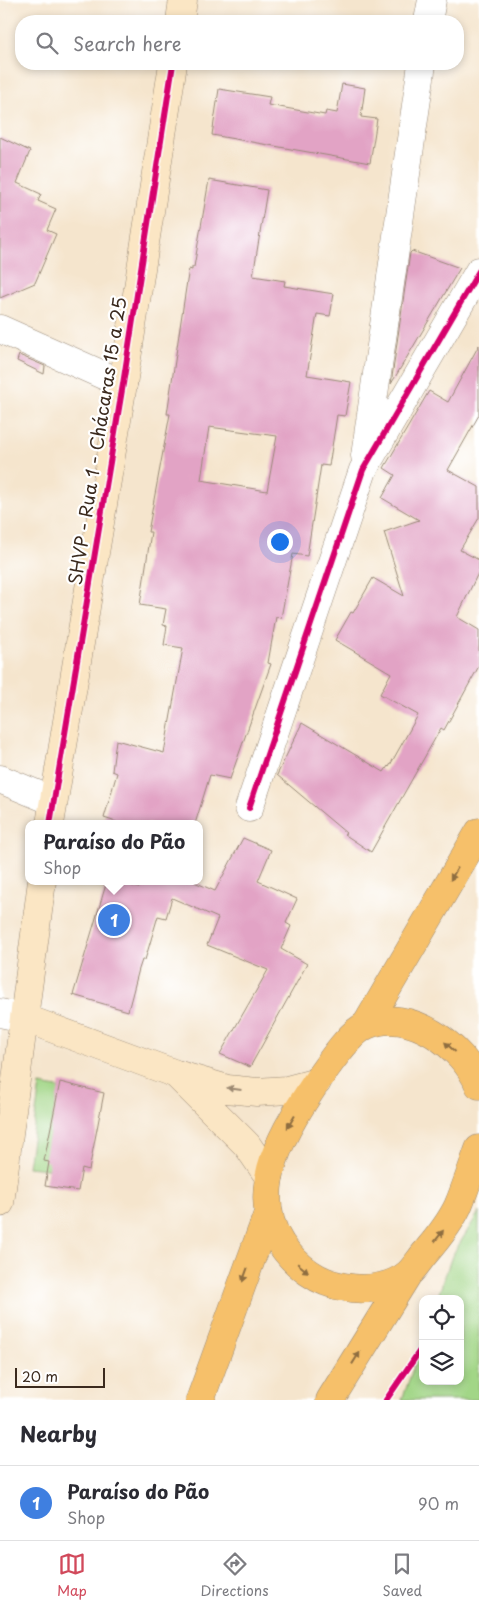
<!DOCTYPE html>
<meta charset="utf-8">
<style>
:root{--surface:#fff;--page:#f7f7f7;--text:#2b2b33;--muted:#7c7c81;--line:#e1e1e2;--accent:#d1495b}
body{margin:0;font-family:"Playpen Sans",sans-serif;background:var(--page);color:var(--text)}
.controls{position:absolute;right:15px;bottom:15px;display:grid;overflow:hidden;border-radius:10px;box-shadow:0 2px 8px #0003}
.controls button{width:45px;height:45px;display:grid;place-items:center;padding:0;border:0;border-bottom:1px solid var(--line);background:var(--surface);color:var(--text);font:25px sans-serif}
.scale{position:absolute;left:15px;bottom:12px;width:90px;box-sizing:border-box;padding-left:5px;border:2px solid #3b2a1e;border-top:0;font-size:14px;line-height:18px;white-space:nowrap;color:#3b2a1e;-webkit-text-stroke:4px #fff;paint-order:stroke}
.you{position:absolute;left:279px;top:541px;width:18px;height:18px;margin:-12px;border:4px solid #fff;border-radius:50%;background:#1a73e8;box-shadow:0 0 0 8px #1a73e833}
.badge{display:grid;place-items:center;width:32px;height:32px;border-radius:50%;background:var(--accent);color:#fff;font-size:16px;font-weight:700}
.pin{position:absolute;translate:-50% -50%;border:2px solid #fff;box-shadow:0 1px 5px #0006}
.popup{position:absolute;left:25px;top:820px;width:178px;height:65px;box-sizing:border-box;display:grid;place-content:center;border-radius:10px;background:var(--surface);filter:drop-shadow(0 1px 4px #0005);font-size:16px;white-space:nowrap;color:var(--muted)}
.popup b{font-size:19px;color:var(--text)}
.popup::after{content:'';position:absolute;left:50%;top:100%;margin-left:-10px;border:10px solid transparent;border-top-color:var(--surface)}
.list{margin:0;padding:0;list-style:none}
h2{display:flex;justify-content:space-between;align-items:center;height:65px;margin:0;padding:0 20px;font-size:21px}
h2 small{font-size:16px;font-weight:400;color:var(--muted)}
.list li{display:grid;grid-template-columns:32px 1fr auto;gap:15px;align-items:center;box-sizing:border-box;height:75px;padding:0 20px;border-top:1px solid var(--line)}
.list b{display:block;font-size:19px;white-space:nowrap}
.list p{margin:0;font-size:16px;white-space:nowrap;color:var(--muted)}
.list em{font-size:16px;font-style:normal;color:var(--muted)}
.icon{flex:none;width:28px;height:28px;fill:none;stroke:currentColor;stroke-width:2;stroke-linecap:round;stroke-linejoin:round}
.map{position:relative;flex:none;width:479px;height:1400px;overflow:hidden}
.search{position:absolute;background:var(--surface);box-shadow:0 2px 8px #0003;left:15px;right:15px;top:15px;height:55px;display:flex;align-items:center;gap:12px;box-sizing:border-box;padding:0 18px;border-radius:20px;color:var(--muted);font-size:19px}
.sheet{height:140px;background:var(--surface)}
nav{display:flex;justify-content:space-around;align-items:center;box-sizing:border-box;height:70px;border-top:1px solid var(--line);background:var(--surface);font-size:14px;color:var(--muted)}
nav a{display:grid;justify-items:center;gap:2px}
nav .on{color:var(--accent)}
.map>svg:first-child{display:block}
.green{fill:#a2d687;stroke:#6e8052}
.building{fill:#e2a3c5;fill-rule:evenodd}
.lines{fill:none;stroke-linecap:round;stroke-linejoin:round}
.street-casing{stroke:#988876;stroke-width:29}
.secondary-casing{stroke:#988876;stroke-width:29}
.primary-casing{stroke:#988876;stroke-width:29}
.street{stroke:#fff;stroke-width:28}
.secondary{stroke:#fbe6c4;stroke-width:28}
.primary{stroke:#f6c06b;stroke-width:28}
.cycleway-casing{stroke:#fff;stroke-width:9}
.cycleway{stroke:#d6006c;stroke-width:6}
.oneway{fill:#8f6e41}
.oneway2{fill:#9b8871}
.labels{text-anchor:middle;stroke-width:4.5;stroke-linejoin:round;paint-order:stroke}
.street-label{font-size:18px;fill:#3b2a1e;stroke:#fff}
</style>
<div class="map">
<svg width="479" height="1400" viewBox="0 0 479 1400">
<rect width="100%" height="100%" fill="#fff"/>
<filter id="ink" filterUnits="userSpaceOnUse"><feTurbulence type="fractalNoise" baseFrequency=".02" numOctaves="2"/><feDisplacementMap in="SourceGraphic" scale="10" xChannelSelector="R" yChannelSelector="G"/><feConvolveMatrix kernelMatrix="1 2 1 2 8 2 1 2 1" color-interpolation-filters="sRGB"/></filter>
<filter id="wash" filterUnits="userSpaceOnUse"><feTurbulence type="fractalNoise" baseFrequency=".0096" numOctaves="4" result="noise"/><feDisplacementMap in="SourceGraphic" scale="20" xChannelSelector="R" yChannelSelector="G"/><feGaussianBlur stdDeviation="1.12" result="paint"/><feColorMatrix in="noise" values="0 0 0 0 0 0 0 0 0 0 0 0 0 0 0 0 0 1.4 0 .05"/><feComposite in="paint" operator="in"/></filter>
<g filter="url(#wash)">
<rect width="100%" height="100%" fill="#f5e5cd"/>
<!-- green -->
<path class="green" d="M 40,1085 L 87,1093 L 76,1172 L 28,1167 Z
M 479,1212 L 479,1400 L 402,1400 L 423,1340 L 423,1381 L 460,1381 L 460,1299 L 437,1299 L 452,1256 Z"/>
<g id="blocks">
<!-- building -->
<path class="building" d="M 342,84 L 365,88 L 361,117 L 377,119 L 370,163 L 212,135 L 219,89 L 270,97 L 268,105 L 325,115 L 326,111 L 337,113 Z
M 0,137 L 30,151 L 17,183 L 41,194 L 38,201 L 56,209 L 47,230 L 56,234 L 35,283 L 0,298 Z
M 209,180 L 267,190 L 253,276 L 285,281 L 284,286 L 334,294 L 330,316 L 317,314 L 307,375 L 351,382 L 345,416 L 337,415 L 329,466 L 321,465 L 307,556 L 293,554 L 281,618 L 276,617 L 268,663 L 271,664 L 230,779 L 210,775 L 195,824 L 122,824 L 104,818 L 117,773 L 112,771 L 116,740 L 164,753 L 183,648 L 164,645 L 167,626 L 163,625 L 166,609 L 140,605 L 151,532 L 148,532 L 170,414 L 167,414 L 187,281 L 189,269 L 192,270 L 192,267 L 194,267 ZM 209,427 L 277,436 L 267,491 L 201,480 Z
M 412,251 L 460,268 L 391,384 L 410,253 Z
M 479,345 L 479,415 L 448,470 L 479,487 L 479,518 L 460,550 L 479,560 L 479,571 L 457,617 L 479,630 L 479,666 L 444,730 L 441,728 L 371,852 L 344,834 L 346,833 L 277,775 L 302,723 L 384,772 L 388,766 L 389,767 L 418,715 L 380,694 L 391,673 L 335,640 L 351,612 L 353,613 L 373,578 L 404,596 L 384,532 L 419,520 L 382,498 L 395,475 L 384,468 L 429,391 L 448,402 Z
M 19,355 L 45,366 L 44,374 L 17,361 Z
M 243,838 L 271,850 L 258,881 L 297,899 L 286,923 L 291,926 L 281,949 L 307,964 L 250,1067 L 220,1054 L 268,970 L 207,945 L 218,918 L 172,898 L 166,918 L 158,916 L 145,960 L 142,960 L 139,969 L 128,1011 L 73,995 L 107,881 L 117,881 L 139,888 L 140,884 L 133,881 L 192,881 L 215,891 Z
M 60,1082 L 104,1093 L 89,1170 L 82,1168 L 78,1191 L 45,1186 L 49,1162 L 44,1161 Z"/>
</g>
</g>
<g filter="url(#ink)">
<use href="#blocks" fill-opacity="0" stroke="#988876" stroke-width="1"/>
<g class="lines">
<defs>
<path id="street" d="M 428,21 L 432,0
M 0,329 L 123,384
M 365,456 L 422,64
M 0,779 L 53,801
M 249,808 L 363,470 L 479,271
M 0,1013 L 24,1018"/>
<path id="secondary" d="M 180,21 L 183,0
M 50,824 L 123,384 L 173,64
M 42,881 L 24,1018 L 176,1074 L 227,1089 L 257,1092 L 287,1090 L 317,1082
M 177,1075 L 247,1145 L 269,1177
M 0,1203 L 24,1018"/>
<path id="primary" d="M 366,1025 L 479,832
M 479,1085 C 464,1047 409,1006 367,1025 C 350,1032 332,1060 321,1075 C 289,1123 244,1187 281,1244 C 296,1266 318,1283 345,1287 C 366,1291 392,1288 409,1273 C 415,1267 420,1259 426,1252 C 438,1238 450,1223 458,1206 C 466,1187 472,1168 479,1149
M 200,1400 L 268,1213
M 330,1400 L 408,1274"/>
</defs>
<!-- street casing -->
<use href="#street" class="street-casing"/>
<!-- secondary casing -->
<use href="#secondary" class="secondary-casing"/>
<!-- primary casing -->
<use href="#primary" class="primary-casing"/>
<!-- street -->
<use href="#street" class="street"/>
<!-- secondary -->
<use href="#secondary" class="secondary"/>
<!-- primary -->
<use href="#primary" class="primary"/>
<defs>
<path id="cycleway" d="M 249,808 L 363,470 L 479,271
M 50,824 L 123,384 L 173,64
M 386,1400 L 423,1346"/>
</defs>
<!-- cycleway casing -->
<use href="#cycleway" class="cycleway-casing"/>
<!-- cycleway -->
<use href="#cycleway" class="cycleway"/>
</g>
<!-- one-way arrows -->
<defs><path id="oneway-solid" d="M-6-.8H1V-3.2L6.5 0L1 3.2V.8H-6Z" transform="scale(1.25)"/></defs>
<g class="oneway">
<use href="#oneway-solid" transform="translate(454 874) rotate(121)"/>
<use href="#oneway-solid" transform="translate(450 1047) rotate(-138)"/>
<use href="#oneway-solid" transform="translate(291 1122) rotate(121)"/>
<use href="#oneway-solid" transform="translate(439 1236) rotate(-52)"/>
<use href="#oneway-solid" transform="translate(303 1268) rotate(39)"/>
<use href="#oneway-solid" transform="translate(245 1275) rotate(110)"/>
<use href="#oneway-solid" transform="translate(356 1358) rotate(-58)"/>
</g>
<use class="oneway2" href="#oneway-solid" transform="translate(234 1089) rotate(-172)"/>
</g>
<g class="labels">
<!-- street labels -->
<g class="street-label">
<text transform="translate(98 441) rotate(-81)" y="6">SHVP - Rua 1 - Chácaras 15 a 25</text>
</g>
</g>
</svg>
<div class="controls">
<button><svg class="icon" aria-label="locate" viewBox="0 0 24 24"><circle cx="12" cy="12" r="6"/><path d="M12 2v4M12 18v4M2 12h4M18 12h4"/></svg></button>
<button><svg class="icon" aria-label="layers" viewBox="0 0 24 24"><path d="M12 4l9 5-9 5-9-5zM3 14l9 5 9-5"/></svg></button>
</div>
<div class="scale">20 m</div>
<div class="you"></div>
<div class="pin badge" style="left:114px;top:920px;background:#3f7fe0">1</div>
<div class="popup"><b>Paraíso do Pão</b>Shop</div>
<div class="search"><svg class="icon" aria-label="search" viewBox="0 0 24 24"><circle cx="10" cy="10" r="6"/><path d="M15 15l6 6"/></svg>Search here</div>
</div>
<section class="sheet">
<h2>Nearby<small></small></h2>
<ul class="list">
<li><span class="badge" style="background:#3f7fe0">1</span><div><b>Paraíso do Pão</b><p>Shop</p></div><em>90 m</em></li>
</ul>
</section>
<nav>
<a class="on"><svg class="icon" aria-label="map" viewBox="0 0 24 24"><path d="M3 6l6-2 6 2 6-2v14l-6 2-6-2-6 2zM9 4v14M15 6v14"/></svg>Map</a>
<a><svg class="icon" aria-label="directions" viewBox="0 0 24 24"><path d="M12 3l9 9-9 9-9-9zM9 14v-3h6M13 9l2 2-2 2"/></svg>Directions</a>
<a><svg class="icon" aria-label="saved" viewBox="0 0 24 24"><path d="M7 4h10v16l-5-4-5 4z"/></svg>Saved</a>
</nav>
